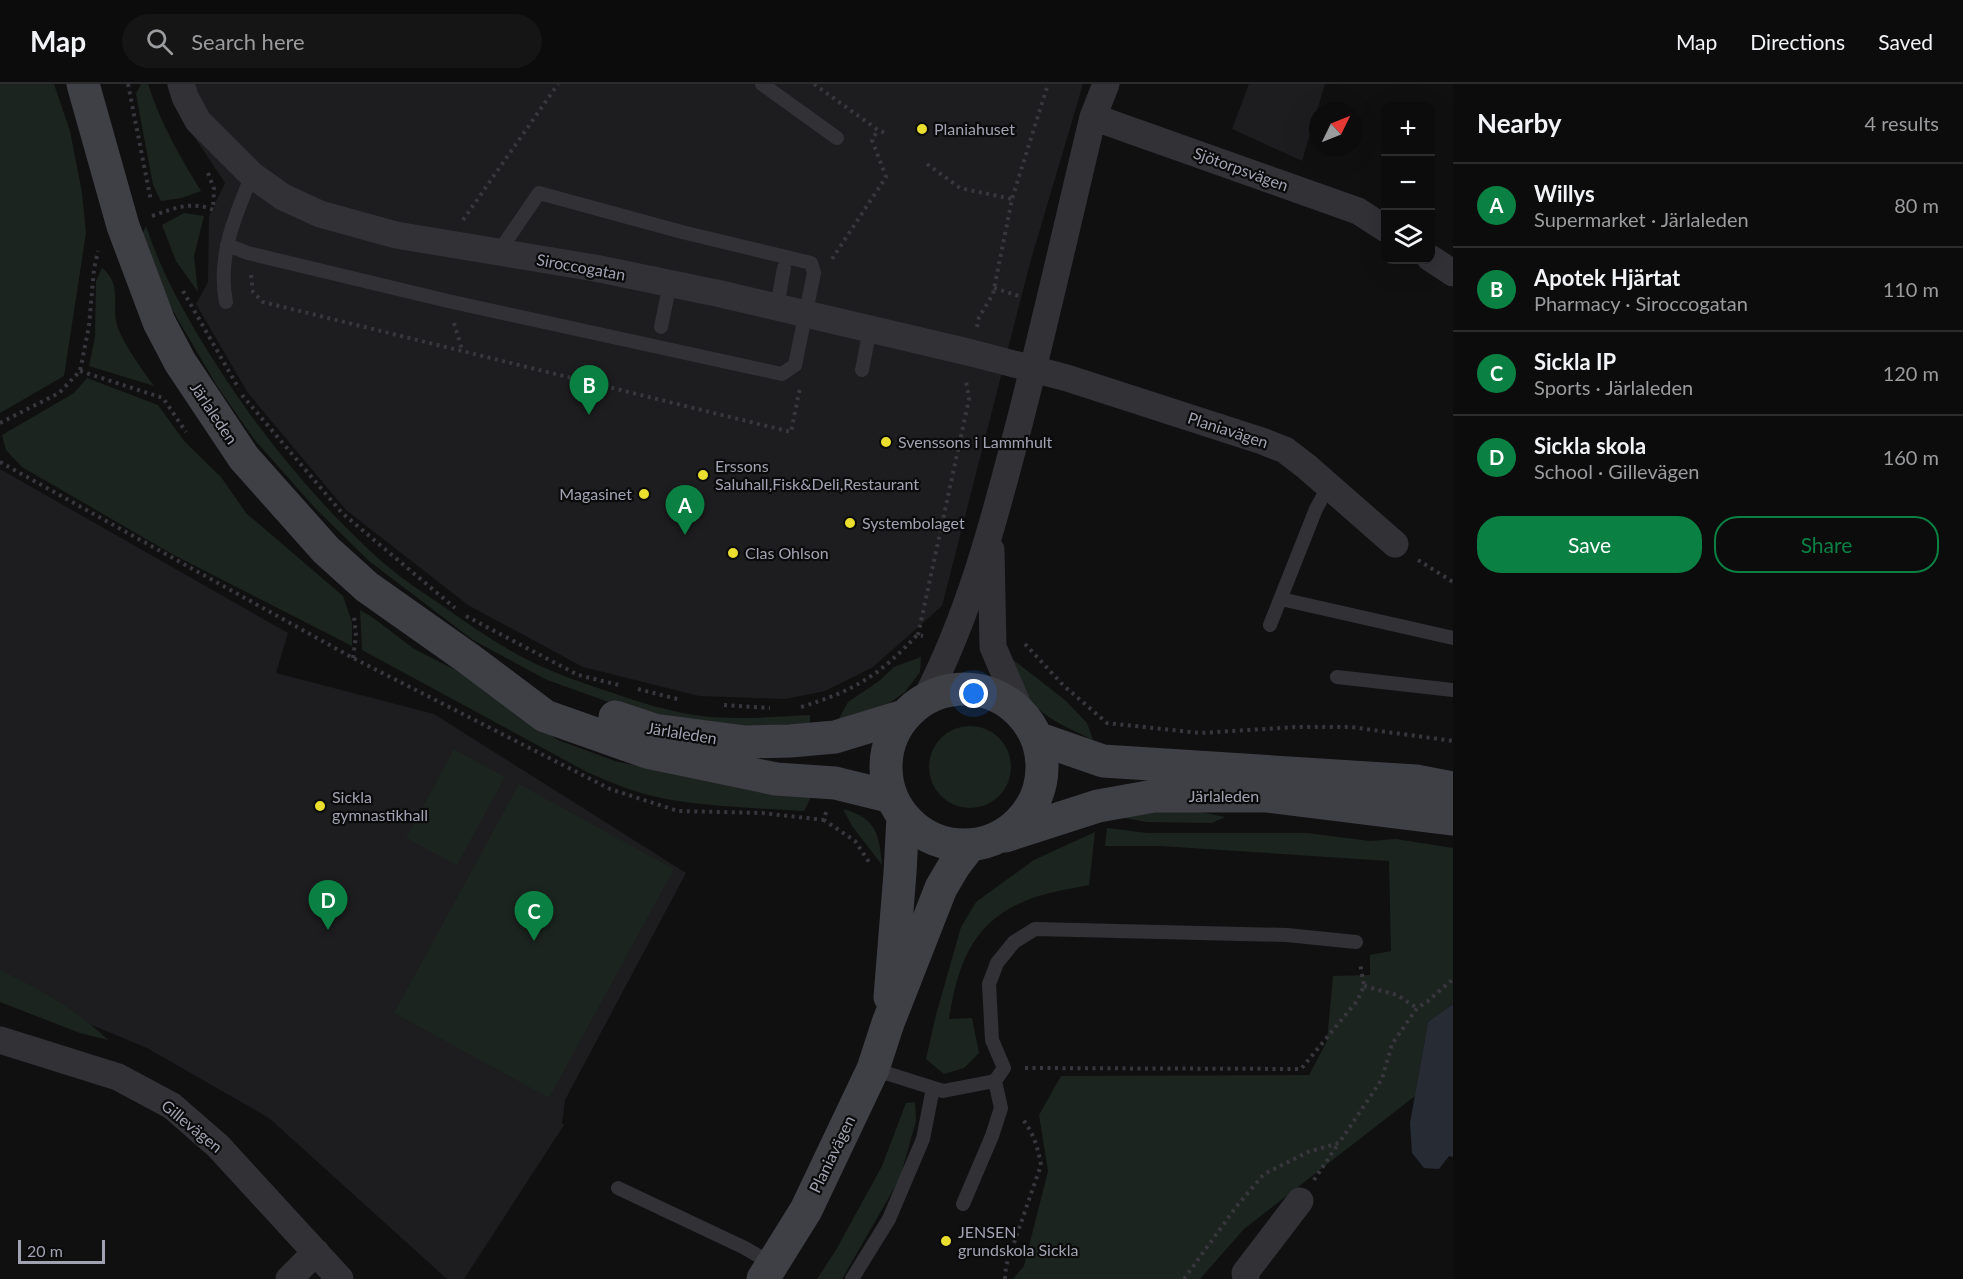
<!DOCTYPE html>
<meta charset="utf-8">
<style>
:root{--surface:#0c0c0d;--page:#151516;--text:#f1f3f6;--muted:#9a9b9d;--line:#2c2c2e;--accent:#0b8043}
body{margin:0;font-family:Lato,sans-serif;background:var(--page);color:var(--text)}
.controls{position:absolute;right:18px;top:18px;display:grid;overflow:hidden;border-radius:12px;box-shadow:0 6px 24px #0002}
.controls button{width:54px;height:54px;display:grid;place-items:center;padding:0;border:0;border-bottom:2px solid var(--line);background:var(--surface);color:var(--text);font:30px sans-serif}
.compass{position:absolute;left:1309px;top:18px;width:54px;height:54px;border-radius:50%;background:var(--surface);box-shadow:0 6px 24px #0002;rotate:47deg}
.scale{position:absolute;left:18px;bottom:15px;width:87px;box-sizing:border-box;padding-left:6px;border:3px solid #a1a2b2;border-top:0;font-size:16px;line-height:21px;white-space:nowrap;color:#a1a2b2;-webkit-text-stroke:4px #0b0b0c;paint-order:stroke}
.you{position:absolute;left:974px;top:610px;width:21px;height:21px;margin:-15px;border:4px solid #fff;border-radius:50%;background:#1a73e8;box-shadow:0 0 0 9px #1a73e833}
.badge{display:grid;place-items:center;width:39px;height:39px;border-radius:50%;background:var(--accent);color:#fff;font-size:20px;font-weight:700}
.pin{position:absolute;translate:-50% -50px;filter:drop-shadow(0 2px 3px #0008)}
.pin::after{content:'';position:absolute;top:32px;width:21px;height:18px;background:inherit;clip-path:polygon(0 0,100% 0,50% 100%)}
.list{margin:0;padding:0;list-style:none}
h2{display:flex;justify-content:space-between;align-items:center;height:78px;margin:0;padding:0 24px;font-size:26px}
h2 small{font-size:20px;font-weight:400;color:var(--muted)}
.list li{display:grid;grid-template-columns:39px 1fr auto;gap:18px;align-items:center;box-sizing:border-box;height:84px;padding:0 24px;border-top:2px solid var(--line)}
.list b{display:block;font-size:22px;white-space:nowrap}
.list p{margin:0;font-size:20px;white-space:nowrap;color:var(--muted)}
.list em{font-size:20px;font-style:normal;color:var(--muted)}
.actions{display:flex;gap:12px;padding:18px 24px}
.actions a{flex:1;padding:14px 0;border:2px solid var(--accent);border-radius:24px;text-align:center;font-size:21px;color:var(--accent)}
.actions .main{background:var(--accent);color:#fff}
.icon{flex:none;width:33px;height:33px;fill:none;stroke:currentColor;stroke-width:2;stroke-linecap:round;stroke-linejoin:round}
.map{position:relative;flex:none;width:1453px;height:1195px;overflow:hidden}
header{display:flex;align-items:center;gap:36px;box-sizing:border-box;height:84px;padding:0 30px;background:var(--surface);border-bottom:2px solid var(--line)}
header strong{font-size:28px}
nav{display:flex;gap:33px;margin-inline-start:auto;font-size:21px}
.search{width:420px;height:54px;background:var(--page);display:flex;align-items:center;gap:15px;box-sizing:border-box;padding:0 21px;border-radius:33px;color:var(--muted);font-size:22px}
main{display:flex}
aside{flex:1;background:var(--surface)}
.map>svg:first-child{display:block}
.built{fill:#1d1c1e}
.green{fill:#1c241f}
.water{fill:#272b34}
.lines{fill:none;stroke-linecap:round;stroke-linejoin:round}
.path{stroke:#37373d;stroke-width:4;stroke-dasharray:3 4.5;stroke-linecap:butt}
.service{stroke:#323136;stroke-width:14}
.minor{stroke:#323136;stroke-width:27}
.secondary{stroke:#3f3f46;stroke-width:33}
.service-bridge{stroke:#323136;stroke-width:14}
.poi-dot{fill:#eadf2f;stroke:#0b0b0c;stroke-width:2}
.labels{text-anchor:middle;stroke-width:4.5;stroke-linejoin:round;paint-order:stroke}
.poi-label{font-size:16px;fill:#a1a2b2;stroke:#0b0b0c;text-anchor:start}
.street-label{font-size:16px;fill:#a1a2b2;stroke:#0b0b0c}
</style>
<header>
<strong>Map</strong>
<div class="search"><svg class="icon" aria-label="search" viewBox="0 0 24 24"><circle cx="10" cy="10" r="6"/><path d="M15 15l6 6"/></svg>Search here</div>
<nav><a>Map</a><a>Directions</a><a>Saved</a></nav>
</header>
<main>
<div class="map">
<svg width="1453" height="1195" viewBox="0 0 1453 1195">
<rect width="100%" height="100%" fill="#101011"/>
<!-- built -->
<path class="built" d="M 172,0 L 1083,0 L 1030,179 L 942,522 L 873,583 L 825,607 L 785,615 L 699,612 L 583,583 L 468,521 L 346,426 L 248,309 L 196,220 L 208,198 L 209,132 L 225,99 L 189,45 Z
M 1249,0 L 1325,0 L 1302,77 L 1232,45 Z
M 0,385 L 288,549 L 276,589 L 434,630 L 686,789 L 565,1016 L 562,1039 L 564,1041 L 464,1195 L 447,1195 L 269,1034 L 147,964 L 0,903 Z"/>
<!-- green -->
<path class="green" d="M 0,0 L 54,0 L 70,47 L 82,109 L 86,149 L 64,292 L 0,329 Z
M 141,0 L 148,0 C 160,38 180,73 201,107 L 182,114 L 161,117 L 153,101 L 136,10 Z
M 184,129 L 204,132 L 194,172 L 198,208 L 176,177 L 162,141 Z
M 146,142 C 162,191 188,236 216,280 C 258,346 308,408 365,462 C 387,484 414,503 440,520 C 467,539 495,559 524,574 C 553,589 583,599 613,609 C 641,619 671,628 701,632 C 737,636 773,633 810,631 L 810,642 L 769,648 L 634,627 L 547,596 L 473,556 L 369,477 L 315,424 L 254,355 L 217,302 L 156,198 L 141,153 Z
M 102,184 C 123,201 111,220 117,241 C 122,258 143,287 154,302 L 89,282 L 95,253 L 96,197 Z
M 87,294 L 158,321 L 184,357 L 221,393 L 246,429 L 343,512 L 352,538 L 352,562 L 172,470 L 22,383 L 6,366 L 2,351 L 74,309 Z
M 360,526 L 372,533 L 414,565 L 491,604 L 528,636 L 558,656 L 615,677 L 683,692 L 811,713 L 804,727 C 758,724 711,723 666,715 C 638,710 612,699 587,688 L 362,566 Z
M 921,573 L 920,588 L 905,608 L 884,623 L 837,638 L 848,618 L 879,597 L 894,583 Z
M 1012,575 L 1065,616 L 1087,639 L 1093,656 C 1073,646 1050,637 1035,622 C 1023,610 1018,590 1012,575 Z
M929 683a41 41 0 1 1 82 0a41 41 0 1 1-82 0Z
M 454,665 L 505,693 L 457,781 L 406,754 Z
M 519,700 L 674,785 L 549,1014 L 394,929 Z
M 1176,723 L 1225,733 L 1212,739 L 1147,738 L 1113,732 Z
M 843,725 C 876,734 879,749 882,781 L 852,742 Z
M 1107,744 L 1147,749 L 1307,749 L 1370,757 L 1396,755 L 1453,764 L 1453,920 L 1428,938 L 1415,1012 L 1244,1145 L 1200,1195 L 1013,1195 L 1024,1182 L 1048,1087 L 1039,1031 L 1061,992 L 1309,991 L 1327,957 L 1333,892 L 1370,891 L 1370,871 L 1391,867 L 1389,777 L 1160,762 L 1105,762 Z
M 1095,748 L 1089,801 C 1070,805 1048,808 1030,815 C 973,836 958,879 949,935 L 972,934 L 979,969 L 964,984 L 944,990 L 926,975 L 936,931 L 961,843 L 976,818 L 1034,776 Z
M 0,886 C 40,905 76,925 108,956 L 80,949 L 0,918 Z
M 915,1018 L 916,1037 L 900,1094 L 842,1195 L 817,1195 L 836,1166 L 882,1082 L 906,1019 Z"/>
<!-- water -->
<path class="water" d="M 1453,920 L 1453,1073 L 1449,1072 L 1439,1085 L 1424,1084 L 1412,1069 L 1410,1039 L 1428,938 Z"/>
<g class="lines">
<!-- path -->
<path class="path" d="M 128,0 L 151,117
M 814,0 L 878,46 L 885,49
M 927,80 L 960,104 L 1012,115
M 208,89 L 214,105 L 213,125
M 152,132 C 175,124 192,116 216,127
M 463,136 L 558,0
M 832,175 L 886,93 L 872,56 L 878,46
M 251,191 L 253,208 L 263,218 L 791,348 L 800,304
M 994,204 L 1022,213
M 183,207 L 239,305
M 454,239 L 462,266
M 977,243 L 979,233 L 993,210 L 1012,115 L 1048,0
M 80,287 L 163,314 L 186,348
M 242,311 L 342,429 L 455,524
M 0,339 L 59,309 L 80,287 L 89,242 L 94,185 L 98,167
M 0,378 L 353,574 L 610,705 L 678,727 L 762,729 L 824,736
M 1418,476 L 1453,498
M 466,532 L 578,591 L 619,601
M 918,551 L 969,315 L 966,297
M 1025,560 L 1063,601 L 1107,639 L 1200,649 L 1297,643 L 1351,643 L 1453,657
M 353,574 L 356,552 L 354,532
M 638,605 L 681,616
M 724,621 L 770,624
M 801,623 C 854,607 880,591 917,551 L 923,552
M 826,728 L 824,736 L 855,757 L 869,778
M 1364,902 L 1397,911 L 1417,924
M 1025,984 L 1301,985 L 1357,917 L 1364,902 L 1360,879
M 1314,1096 L 1338,1060
M 1005,1195 L 1006,1182 L 1041,1081 C 1038,1063 1033,1048 1021,1033
M 1184,1195 L 1236,1123 L 1264,1090 L 1308,1068 L 1339,1059 L 1382,995 L 1392,960 L 1417,924 L 1428,917 L 1453,895"/>
<!-- service -->
<path class="service" d="M 762,0 L 837,54
M 227,161 L 248,169 L 448,217 L 782,290 L 795,281
M 498,169 L 539,109 L 682,148 L 811,179 L 814,189
M 226,218 C 217,173 235,132 252,91
M 777,223 L 784,184
M 661,243 L 670,199
M 862,286 L 870,245
M 1281,515 L 1453,554
M 1270,541 L 1316,425 L 1328,403
M 1337,593 L 1453,606
M 873,985 L 943,1007 L 995,997 L 1004,984 L 992,956 L 989,900 L 997,879 L 1014,858 L 1035,845 L 1287,851 L 1356,858
M 618,1104 L 745,1164 L 772,1180
M 963,1120 L 992,1052 L 1001,1024 L 995,997
M 852,1195 L 889,1135 L 923,1055 L 933,1004"/>
<!-- minor -->
<path class="minor" d="M 181,0 L 185,13 L 198,37 L 252,91 L 283,113 L 320,130 L 396,151 L 595,184 L 721,210 L 972,269 L 1067,294 L 1262,357 L 1285,366 L 1307,383 L 1395,460
M 1093,33 L 1358,127 L 1386,145
M 1430,174 L 1453,189
M 991,466 L 993,563 L 1021,628
M 926,614 C 968,533 992,444 1015,356 C 1043,249 1067,141 1093,33 L 1106,0
M 0,956 L 118,993 L 172,1022 L 218,1062 L 340,1195
M 289,1195 L 316,1168
M 1246,1195 L 1245,1189 L 1300,1117"/>
<!-- secondary -->
<path class="secondary" d="M 83,0 L 123,142 L 159,238 L 180,278 L 244,374 L 326,466 L 367,503 L 469,575 L 545,632 L 647,668 L 776,695 L 835,699 L 892,713
M886 683a78 78 0 1 1 156 0a78 78 0 1 1-156 0Z
M 615,633 L 654,646 L 745,658 L 790,657 L 835,653 L 904,632
M 1037,654 L 1103,677 L 1416,697 L 1453,704
M 1005,752 L 1098,722 L 1154,712 L 1267,712 L 1453,735
M 890,913 L 900,789 L 903,732
M 763,1195 L 806,1126 L 873,985 L 888,939 L 941,804 L 954,782 L 970,761"/>
<!-- service-bridge -->
<path class="service-bridge" d="M 795,281 L 814,189"/>
</g>
<!-- markers -->
<g class="poi-dot">
<circle cx="922" cy="45" r="6"/>
<circle cx="886" cy="358" r="6"/>
<circle cx="703" cy="391" r="6"/>
<circle cx="644" cy="410" r="6"/>
<circle cx="850" cy="439" r="6"/>
<circle cx="733" cy="469" r="6"/>
<circle cx="320" cy="722" r="6"/>
<circle cx="946" cy="1157" r="6"/>
</g>
<g class="labels">
<!-- poi labels -->
<g class="poi-label">
<text x="934" y="51">Planiahuset</text>
<text x="898" y="364">Svenssons i Lammhult</text>
<text x="715" y="388">Erssons<tspan x="715" dy="18">Saluhall,Fisk&amp;Deli,Restaurant</tspan></text>
<text x="632" y="416" text-anchor="end">Magasinet</text>
<text x="862" y="445">Systembolaget</text>
<text x="745" y="475">Clas Ohlson</text>
<text x="332" y="719">Sickla<tspan x="332" dy="18">gymnastikhall</tspan></text>
<text x="958" y="1154">JENSEN<tspan x="958" dy="18">grundskola Sickla</tspan></text>
</g>
<!-- street labels -->
<g class="street-label">
<text transform="translate(1241 85) rotate(20)" y="6">Sjötorpsvägen</text>
<text transform="translate(581 183) rotate(10)" y="6">Siroccogatan</text>
<text transform="translate(214 329) rotate(56)" y="6">Järlaleden</text>
<text transform="translate(1228 346) rotate(18)" y="6">Planiavägen</text>
<text transform="translate(682 649) rotate(9)" y="6">Järlaleden</text>
<text x="1224" y="718">Järlaleden</text>
<text transform="translate(192 1042) rotate(39)" y="6">Gillevägen</text>
<text transform="translate(832 1070) rotate(-64)" y="6">Planiavägen</text>
</g>
</g>
</svg>
<div class="controls">
<button>+</button>
<button>−</button>
<button><svg class="icon" aria-label="layers" viewBox="0 0 24 24"><path d="M12 4l9 5-9 5-9-5zM3 14l9 5 9-5"/></svg></button>
</div>
<svg class="compass" viewBox="-18 -18 36 36"><path d="M0-13l5 13h-10z" fill="#e53935"/><path d="M0 13l5-13h-10z" fill="#9a9b9d"/></svg>
<div class="scale">20 m</div>
<div class="you"></div>
<div class="pin badge" style="left:685px;top:451px">A</div>
<div class="pin badge" style="left:589px;top:331px">B</div>
<div class="pin badge" style="left:534px;top:857px">C</div>
<div class="pin badge" style="left:328px;top:846px">D</div>
</div>
<aside>
<h2>Nearby<small>4 results</small></h2>
<ul class="list">
<li><span class="badge">A</span><div><b>Willys</b><p>Supermarket · Järlaleden</p></div><em>80 m</em></li>
<li><span class="badge">B</span><div><b>Apotek Hjärtat</b><p>Pharmacy · Siroccogatan</p></div><em>110 m</em></li>
<li><span class="badge">C</span><div><b>Sickla IP</b><p>Sports · Järlaleden</p></div><em>120 m</em></li>
<li><span class="badge">D</span><div><b>Sickla skola</b><p>School · Gillevägen</p></div><em>160 m</em></li>
</ul>
<div class="actions"><a class="main">Save</a><a>Share</a></div>
</aside>
</main>
